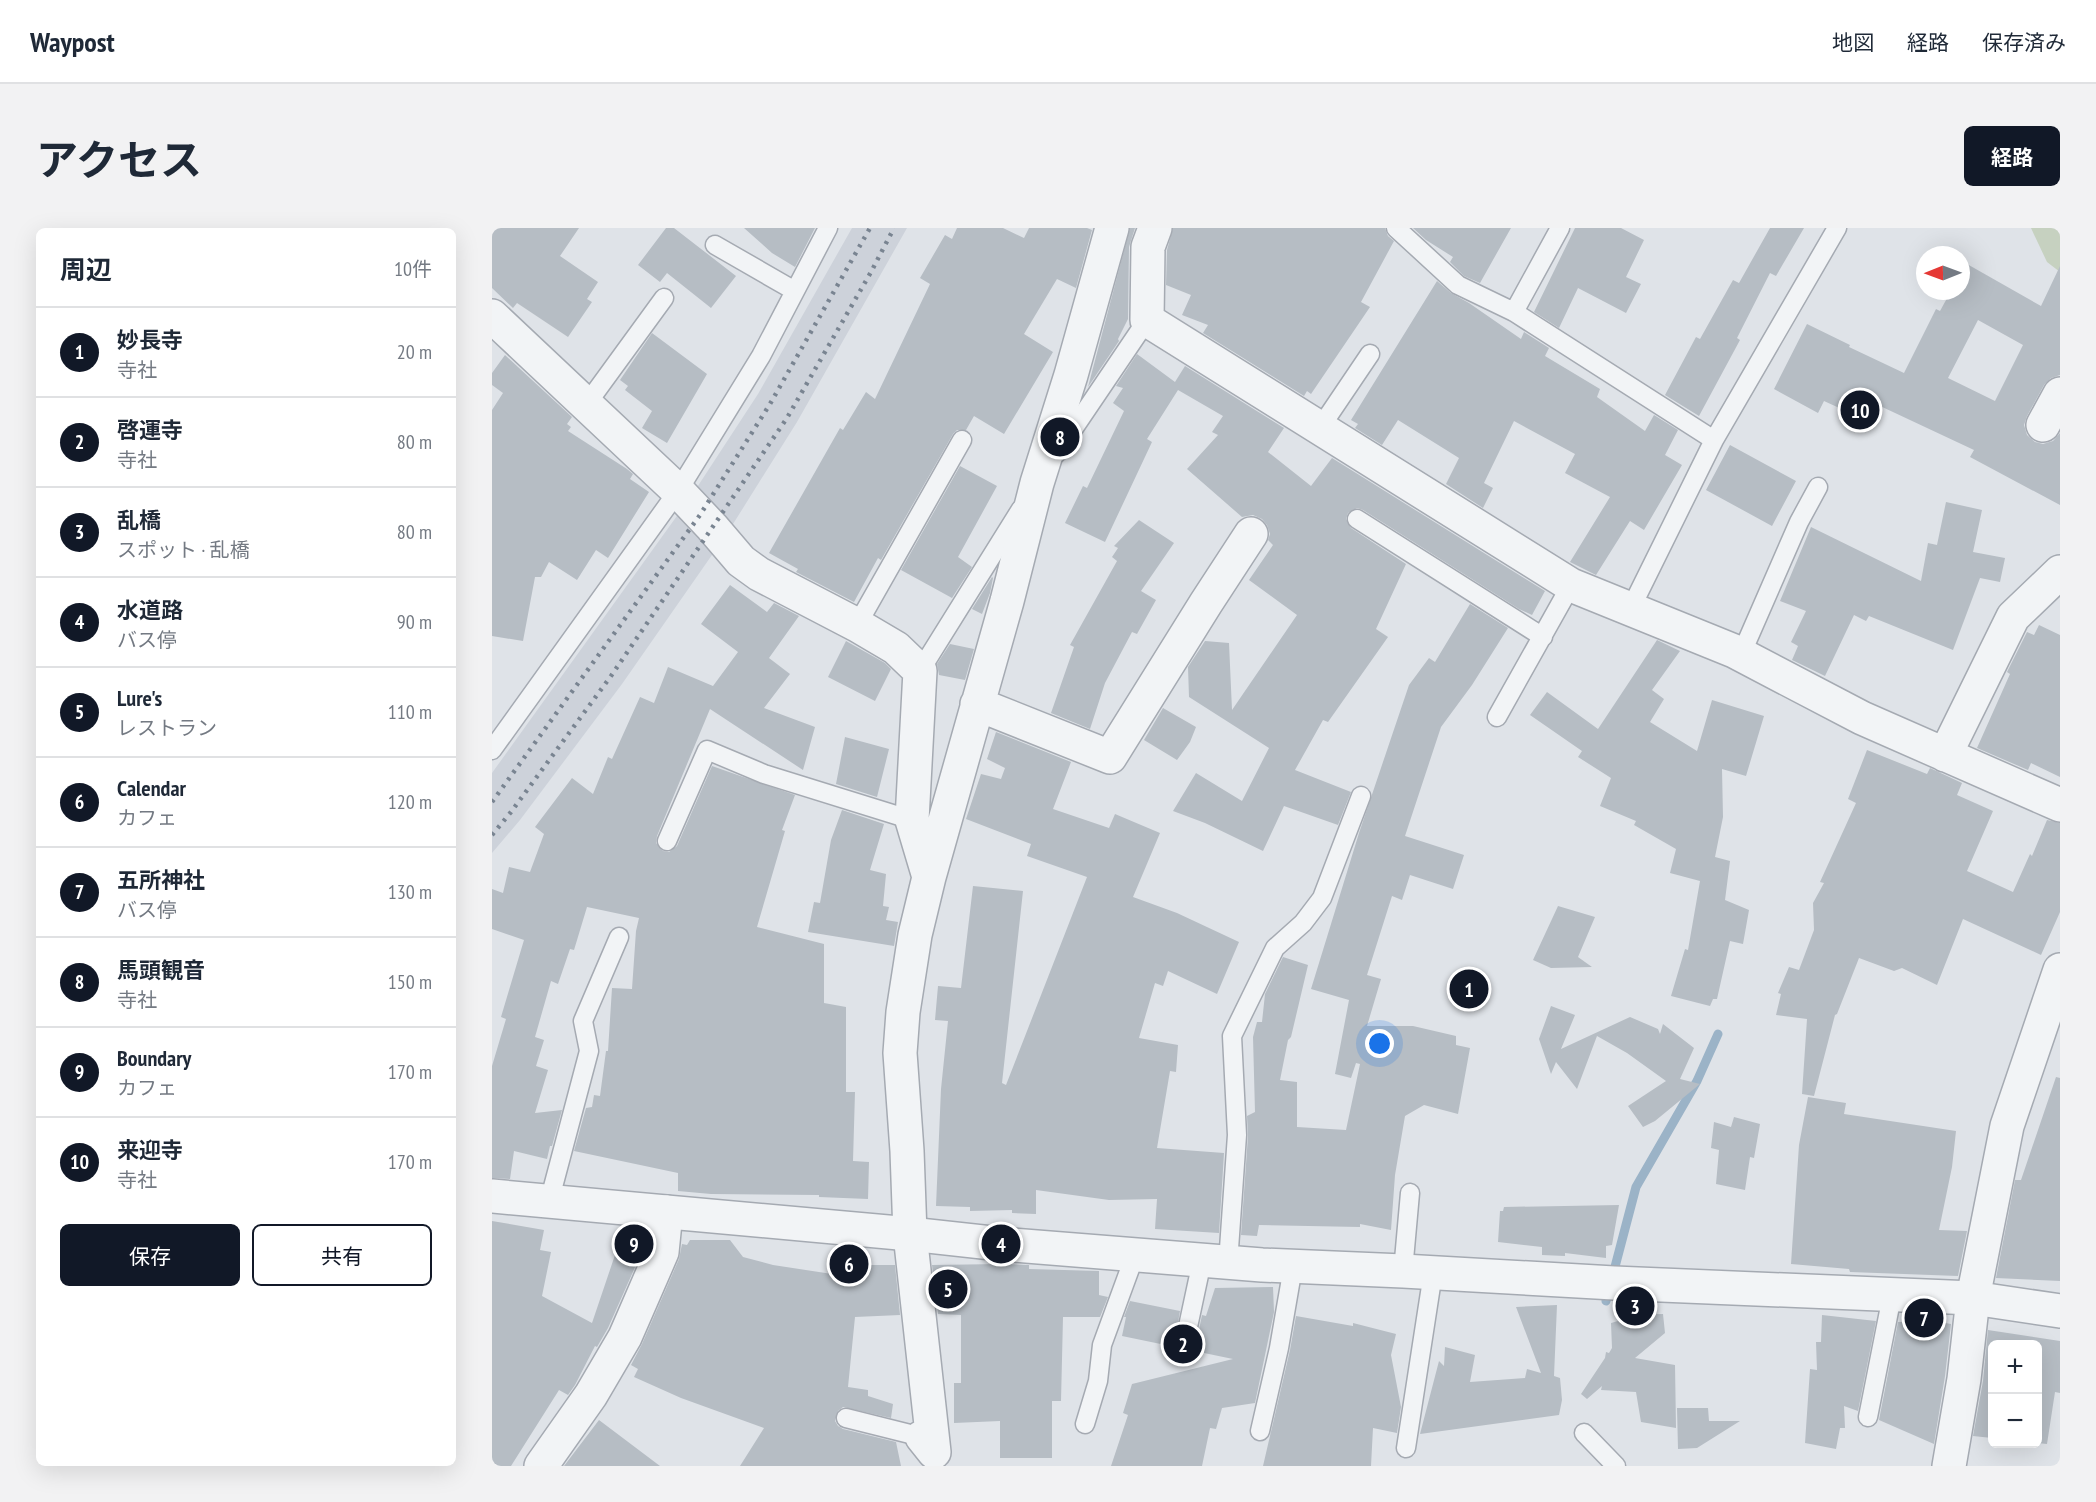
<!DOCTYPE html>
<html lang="ja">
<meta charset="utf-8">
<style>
:root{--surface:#fff;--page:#f2f2f3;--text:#1f2937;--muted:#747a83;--line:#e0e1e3;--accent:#111827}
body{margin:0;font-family:"PT Sans Narrow","Noto Sans JP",sans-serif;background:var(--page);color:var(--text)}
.controls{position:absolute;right:18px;bottom:18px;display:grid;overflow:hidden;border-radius:9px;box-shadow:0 6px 24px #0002}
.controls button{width:54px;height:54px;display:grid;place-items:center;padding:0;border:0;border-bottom:2px solid var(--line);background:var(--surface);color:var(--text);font:30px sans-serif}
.compass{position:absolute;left:1424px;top:18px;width:54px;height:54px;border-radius:50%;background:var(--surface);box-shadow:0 6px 24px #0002;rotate:269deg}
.you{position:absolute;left:888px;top:816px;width:21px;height:21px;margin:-15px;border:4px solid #fff;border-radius:50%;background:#1a73e8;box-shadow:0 0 0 9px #1a73e833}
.badge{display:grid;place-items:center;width:39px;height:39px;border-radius:50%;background:var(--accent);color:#fff;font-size:20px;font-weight:700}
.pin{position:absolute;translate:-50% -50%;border:3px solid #fff;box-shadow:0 2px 6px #0006}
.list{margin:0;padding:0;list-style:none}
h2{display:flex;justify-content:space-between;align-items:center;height:78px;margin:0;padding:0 24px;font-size:26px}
h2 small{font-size:20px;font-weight:400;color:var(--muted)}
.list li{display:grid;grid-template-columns:39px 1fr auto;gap:18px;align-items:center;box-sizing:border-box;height:90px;padding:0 24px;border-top:2px solid var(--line)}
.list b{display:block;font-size:22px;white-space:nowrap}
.list p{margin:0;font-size:20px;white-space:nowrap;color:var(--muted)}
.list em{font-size:20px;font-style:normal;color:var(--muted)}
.actions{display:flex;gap:12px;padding:18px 24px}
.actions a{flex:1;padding:14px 0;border:2px solid var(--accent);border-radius:9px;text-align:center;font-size:21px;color:var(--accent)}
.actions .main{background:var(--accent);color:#fff}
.map{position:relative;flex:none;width:1568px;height:1238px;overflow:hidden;border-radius:9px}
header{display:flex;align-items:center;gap:36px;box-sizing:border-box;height:84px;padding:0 30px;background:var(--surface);border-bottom:2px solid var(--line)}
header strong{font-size:28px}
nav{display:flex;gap:33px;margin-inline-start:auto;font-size:21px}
.intro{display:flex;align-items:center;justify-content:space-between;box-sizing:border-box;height:144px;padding:0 36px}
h1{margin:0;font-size:42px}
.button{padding:15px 27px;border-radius:9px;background:var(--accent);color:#fff;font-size:21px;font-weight:700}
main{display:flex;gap:36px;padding:0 36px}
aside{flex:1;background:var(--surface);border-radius:9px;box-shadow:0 6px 24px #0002}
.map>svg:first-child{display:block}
.built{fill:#cdd2da}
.green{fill:#c6d1c0}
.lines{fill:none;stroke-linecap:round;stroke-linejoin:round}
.stream{stroke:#9bb3c7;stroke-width:9}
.building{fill:#b6bdc4;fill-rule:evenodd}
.service-casing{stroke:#a5aab2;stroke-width:21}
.minor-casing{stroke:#a5aab2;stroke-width:36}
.tertiary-casing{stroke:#a5aab2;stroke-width:36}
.service{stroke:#f2f4f6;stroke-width:18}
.minor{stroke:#f2f4f6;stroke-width:33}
.tertiary{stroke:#f2f4f6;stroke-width:33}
.rail{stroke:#798491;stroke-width:4.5;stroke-dasharray:3 6;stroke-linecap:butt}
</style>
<header>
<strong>Waypost</strong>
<nav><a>地図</a><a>経路</a><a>保存済み</a></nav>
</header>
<div class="intro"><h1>アクセス</h1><a class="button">経路</a></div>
<main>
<aside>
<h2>周辺<small>10件</small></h2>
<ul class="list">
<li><span class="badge">1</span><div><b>妙長寺</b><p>寺社</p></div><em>20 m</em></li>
<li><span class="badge">2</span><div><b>啓運寺</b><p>寺社</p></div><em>80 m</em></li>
<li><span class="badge">3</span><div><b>乱橋</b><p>スポット · 乱橋</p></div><em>80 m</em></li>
<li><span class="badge">4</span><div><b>水道路</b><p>バス停</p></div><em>90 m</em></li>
<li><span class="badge">5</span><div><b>Lure's</b><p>レストラン</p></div><em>110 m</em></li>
<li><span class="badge">6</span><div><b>Calendar</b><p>カフェ</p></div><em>120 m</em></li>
<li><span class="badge">7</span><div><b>五所神社</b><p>バス停</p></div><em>130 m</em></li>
<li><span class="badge">8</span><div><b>馬頭観音</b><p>寺社</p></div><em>150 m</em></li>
<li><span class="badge">9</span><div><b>Boundary</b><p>カフェ</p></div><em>170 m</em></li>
<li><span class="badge">10</span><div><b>来迎寺</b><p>寺社</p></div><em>170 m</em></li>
</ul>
<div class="actions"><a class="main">保存</a><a>共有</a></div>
</aside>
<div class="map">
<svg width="1568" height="1238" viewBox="0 0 1568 1238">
<rect width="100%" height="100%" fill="#dfe3e8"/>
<!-- built -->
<path class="built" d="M 360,0 L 415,0 L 305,194 L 236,304 L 130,456 L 28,592 L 0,625 L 0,545 L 200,267 L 266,166 Z"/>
<!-- green -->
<path class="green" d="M 1539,0 L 1568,0 L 1568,44 L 1555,34 Z"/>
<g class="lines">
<!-- stream -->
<path class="stream" d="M 1114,1073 L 1144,959 L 1205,853 L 1226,806"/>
</g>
<!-- building -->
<path class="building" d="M 0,0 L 87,0 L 68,28 L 106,54 L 95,71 L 100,74 L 76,109 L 25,75 L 21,80 L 0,60 Z
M 174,0 L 182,0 L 244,48 L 219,80 L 175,45 L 168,54 L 146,37 Z
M 252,0 L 323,0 L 303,39 L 280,25 Z
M 465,0 L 511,0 L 532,10 L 537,0 L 595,0 L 600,2 L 584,60 L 565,51 L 532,106 L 561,124 L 512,206 L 482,188 L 474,202 L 465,202 L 461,206 L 389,332 L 386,330 L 362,374 L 304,344 L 306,341 L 277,325 L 348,200 L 351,202 L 374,164 L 383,171 L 438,56 L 428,50 L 453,7 L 460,11 Z
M 638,0 L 643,0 L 637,19 L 636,91 L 626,111 L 627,113 L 596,159 Z
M 681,0 L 893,0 L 896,8 L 902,13 L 869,74 L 878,79 L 819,166 L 815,163 L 812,168 L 711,105 L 716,97 L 690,87 L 699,67 L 674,57 L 675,22 Z
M 921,0 L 1019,0 L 988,55 L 972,48 L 958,34 L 961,29 L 934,12 Z
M 1083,0 L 1129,0 L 1152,12 L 1134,49 L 1149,56 L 1134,85 L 1086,60 L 1067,100 L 1042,84 Z
M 1278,0 L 1312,0 L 1284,48 L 1278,45 L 1245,110 L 1248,112 L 1207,188 L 1173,167 L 1204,109 L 1208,111 L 1241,52 L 1247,55 Z
M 1475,36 L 1549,78 L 1568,38 L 1568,147 L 1559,150 L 1552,157 L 1535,188 L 1532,197 L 1535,207 L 1543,214 L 1551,216 L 1561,213 L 1568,205 L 1568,277 L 1478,229 L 1482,222 L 1386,177 L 1378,194 L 1332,173 L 1326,185 L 1282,161 L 1315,96 L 1358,117 L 1357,119 L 1412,145 L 1444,81 L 1448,83 L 1459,63 L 1469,63 L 1469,46 ZM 1486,92 L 1531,117 L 1503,173 L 1456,150 Z
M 945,53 L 959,65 L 977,75 L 1029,111 L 1032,104 L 1057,120 L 1053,128 L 1108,161 L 1105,169 L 1153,203 L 1162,187 L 1186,202 L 1173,227 L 1190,237 L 1152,302 L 1138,293 L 1104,347 L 1078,334 L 1118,269 L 1073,245 L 1083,226 L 1022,193 L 992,255 L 1001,260 L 991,280 L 954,256 L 967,230 L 906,192 L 890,217 L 863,200 L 866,196 L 859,192 Z
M 160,105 L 215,146 L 175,215 L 150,200 L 160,183 L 133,162 L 136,158 L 128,152 Z
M 645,126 L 683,154 L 693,138 L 792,200 L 776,224 L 819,258 L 840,230 L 1053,363 L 1040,387 L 1027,381 L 871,282 L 865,280 L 856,285 L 854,291 L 859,300 L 914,336 L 884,401 L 896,409 L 836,494 L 831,492 L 803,542 L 859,564 L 846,597 L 792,578 L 771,623 L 713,595 L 681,583 L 704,545 L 750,573 L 777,520 L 697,469 L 696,439 L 713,413 L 737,415 L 740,482 L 805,387 L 757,352 L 781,317 L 776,312 L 778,306 L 775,297 L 770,291 L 761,287 L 750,289 L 695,241 L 726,207 L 720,204 L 731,188 L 686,162 L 655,211 L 660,214 L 613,314 L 573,295 L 591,258 L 595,260 L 632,183 L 621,175 L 631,160 L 624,158 Z
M 13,127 L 80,189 L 75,196 L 79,199 L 76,203 L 135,241 L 141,246 L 138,251 L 157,264 L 116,330 L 104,322 L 85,352 L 57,334 L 49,349 L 43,349 L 31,413 L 0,408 L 0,182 L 11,165 L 0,157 L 0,145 Z
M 1238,217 L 1304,253 L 1280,298 L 1214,262 Z
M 468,238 L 505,258 L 466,329 L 480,339 L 460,370 L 409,342 Z
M 1454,274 L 1490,282 L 1481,324 L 1513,330 L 1508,354 L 1488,350 L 1461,422 L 1377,388 L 1374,393 L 1362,387 L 1333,448 L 1300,432 L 1306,418 L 1299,414 L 1314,383 L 1288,373 L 1319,299 L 1429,353 L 1436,315 L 1445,317 Z
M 647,292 L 682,315 L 649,363 L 664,372 L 645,406 L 640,404 L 613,455 L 598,501 L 559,485 L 582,419 L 578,417 L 625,333 L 620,329 L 626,320 L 622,318 Z
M 500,349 L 501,350 L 498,365 L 490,386 L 480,381 Z
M 238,357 L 275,384 L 282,375 L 307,388 L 277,430 L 298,446 L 272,480 L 323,499 L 311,542 L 218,481 L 165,608 L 164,615 L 171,623 L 177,624 L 185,618 L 220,538 L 303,567 L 290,602 L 293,603 L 265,699 L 332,716 L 332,775 L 354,779 L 354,864 L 363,864 L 361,933 L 377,934 L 376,971 L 327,969 L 327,967 L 219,966 L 186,963 L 186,945 L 82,923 L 94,880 L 100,879 L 102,867 L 108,868 L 114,823 L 116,823 L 120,760 L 140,761 L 144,703 L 147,690 L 95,679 L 82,722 L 78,721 L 66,756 L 59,753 L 43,809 L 52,812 L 44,838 L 56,842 L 43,885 L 70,882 L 60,918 L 58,918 L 55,931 L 22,923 L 18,951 L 0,950 L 0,838 L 14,791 L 9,789 L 32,712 L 0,701 L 0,661 L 11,665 L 17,639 L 38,644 L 52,606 L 43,599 L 80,550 L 101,566 L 116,529 L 120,531 L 148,469 L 162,475 L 176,439 L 221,458 L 246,424 L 209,396 Z
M 978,376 L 1016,400 L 980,457 L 949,499 L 913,608 L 972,627 L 961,661 L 918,647 L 910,672 L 900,668 L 875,747 L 889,751 L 875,798 L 921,798 L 964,808 L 964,817 L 978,820 L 966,886 L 932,877 L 913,888 L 903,947 L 899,1002 L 868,996 L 868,999 L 767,997 L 765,1008 L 749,1007 L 756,908 L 755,888 L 763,884 L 761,809 L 765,794 L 770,794 L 773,766 L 791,729 L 816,737 L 799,809 L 796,812 L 788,852 L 805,854 L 805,899 L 854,902 L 868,836 L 864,835 L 859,850 L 843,846 L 857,772 L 819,761 L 867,605 L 917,457 L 937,430 L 943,434 Z
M 1547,397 L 1568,407 L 1568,549 L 1539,535 L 1536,542 L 1485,520 L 1518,446 L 1515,444 L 1535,404 L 1542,407 Z
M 1165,412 L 1188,423 L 1160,462 L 1172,471 L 1158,494 L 1205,523 L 1220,472 L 1272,488 L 1254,548 L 1230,541 L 1231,589 L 1223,629 L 1238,633 L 1233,672 L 1257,682 L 1251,716 L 1238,713 L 1225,771 L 1221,771 L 1218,778 L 1179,768 L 1193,721 L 1196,722 L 1208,653 L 1178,645 L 1184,621 L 1142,597 L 1144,593 L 1108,578 L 1119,550 L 1086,529 L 1090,523 L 1038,487 L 1055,464 L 1106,501 Z
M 354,413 L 393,435 L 399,441 L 383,473 L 336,449 Z
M 458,416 L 482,421 L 473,452 L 447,447 L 445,436 Z
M 671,480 L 704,499 L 698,514 L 685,532 L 652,512 Z
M 504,504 L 579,534 L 561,581 L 617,600 L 623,586 L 668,605 L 641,669 L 685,685 L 747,714 L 725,766 L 676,743 L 671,758 L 663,755 L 647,810 L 686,817 L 684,844 L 678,843 L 665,920 L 732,925 L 727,1005 L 663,1001 L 665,971 L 617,972 L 544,962 L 544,986 L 520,985 L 520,982 L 478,983 L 478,979 L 444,978 L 449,861 L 456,793 L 443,792 L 446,758 L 469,760 L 481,658 L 531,663 L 510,855 L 514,857 L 595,649 L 535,628 L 539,616 L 474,591 L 489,546 L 509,551 L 513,540 L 495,531 Z
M 353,509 L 397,521 L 385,569 L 344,556 Z
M 1375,522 L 1435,546 L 1438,540 L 1470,555 L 1465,567 L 1501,583 L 1475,643 L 1521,664 L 1538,626 L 1540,628 L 1555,592 L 1568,595 L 1568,684 L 1549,727 L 1471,691 L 1445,757 L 1410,740 L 1402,743 L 1367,730 L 1345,786 L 1343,787 L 1322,868 L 1310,866 L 1315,791 L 1284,787 L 1289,766 L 1286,765 L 1297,739 L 1307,742 L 1322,702 L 1321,675 L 1332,655 L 1328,654 L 1364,575 L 1356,571 Z
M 350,582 L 392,596 L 378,642 L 394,646 L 391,678 L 397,679 L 394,692 L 406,694 L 402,718 L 316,704 L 322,674 L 328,675 L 339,612 Z
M 1066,678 L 1103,689 L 1086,729 L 1100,739 L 1059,740 L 1041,732 Z
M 1059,778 L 1083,787 L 1069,821 L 1138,789 L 1166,801 L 1168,806 L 1171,796 L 1202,820 L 1188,851 L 1208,856 L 1163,893 L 1151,899 L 1136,878 L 1174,853 L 1135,825 L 1105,808 L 1085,861 L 1064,834 L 1059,846 L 1047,811 Z
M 1564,849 L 1568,850 L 1568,1053 L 1504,1050 L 1523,952 L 1529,952 Z
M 1316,869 L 1354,875 L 1352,886 L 1464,903 L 1460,939 L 1447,1002 L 1475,1003 L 1466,1048 L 1358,1044 L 1357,1041 L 1299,1036 L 1307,917 Z
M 1242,889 L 1268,896 L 1262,930 L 1258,929 L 1253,962 L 1224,956 L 1227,922 L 1219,920 L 1222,894 L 1239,899 Z
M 1127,977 L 1120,1017 L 1114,1018 L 1114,1030 L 1073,1025 L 1073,1028 L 1050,1027 L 1050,1019 L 1006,1014 L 1008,983 L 1011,983 L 1012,979 Z
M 0,993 L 52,1002 L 48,1022 L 59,1024 L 50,1068 L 100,1095 L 124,1024 L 137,1010 L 152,1012 L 152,1019 L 116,1100 L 105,1119 L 103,1118 L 83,1157 L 76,1167 L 67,1162 L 19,1238 L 0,1238 Z
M 198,1012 L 238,1012 L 251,1029 L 281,1037 L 340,1046 L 343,1037 L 403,1037 L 408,1087 L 363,1089 L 356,1159 L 376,1162 L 376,1168 L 401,1176 L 399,1190 L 351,1179 L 346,1183 L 343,1193 L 346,1198 L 351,1201 L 404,1214 L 409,1238 L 248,1238 L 272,1200 L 189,1170 L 142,1149 L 146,1141 L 139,1137 L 150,1116 L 187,1031 L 190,1016 L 195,1017 Z
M 510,1036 L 537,1037 L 537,1041 L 607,1043 L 607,1067 L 616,1069 L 608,1089 L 571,1089 L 569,1173 L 560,1173 L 560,1230 L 508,1230 L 508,1193 L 462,1195 L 462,1155 L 469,1155 L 469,1087 L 446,1086 L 440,1037 Z
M 781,1059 L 782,1084 L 763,1175 L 730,1180 L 724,1201 L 718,1200 L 710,1238 L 619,1238 L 636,1187 L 631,1185 L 640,1156 L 741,1131 L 630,1108 L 634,1089 L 632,1089 L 638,1073 L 688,1083 L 683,1111 L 687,1117 L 697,1119 L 702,1116 L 705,1111 L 710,1087 L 714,1088 L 723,1060 Z
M 1065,1077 L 1062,1148 L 1068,1150 L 1070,1172 L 1067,1187 L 928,1206 L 947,1133 L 952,1138 L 953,1119 L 983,1127 L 978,1154 L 1033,1150 L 1035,1141 L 1049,1145 L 1024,1079 Z
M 1171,1086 L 1173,1105 L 1143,1130 L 1183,1137 L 1184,1200 L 1149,1194 L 1144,1164 L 1109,1162 L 1110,1158 L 1095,1171 L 1089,1166 L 1113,1130 L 1114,1124 L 1117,1125 L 1120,1120 L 1119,1095 L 1126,1093 L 1129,1087 Z
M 1330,1087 L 1384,1093 L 1366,1183 L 1352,1178 L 1353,1200 L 1348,1200 L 1344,1221 L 1313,1215 L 1318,1141 L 1325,1142 L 1324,1114 L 1329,1114 Z
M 804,1088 L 861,1098 L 861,1095 L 904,1106 L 899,1127 L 909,1179 L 905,1205 L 881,1200 L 879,1238 L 771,1238 L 798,1122 Z
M 1442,1093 L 1459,1096 L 1453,1148 L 1442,1216 L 1387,1192 L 1406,1094 Z
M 1496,1102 L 1568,1113 L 1568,1165 L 1563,1164 L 1555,1216 L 1545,1215 L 1545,1116 L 1500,1116 L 1500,1210 L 1481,1208 L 1491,1153 Z
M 1185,1180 L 1216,1180 L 1217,1193 L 1248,1193 L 1205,1220 L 1186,1221 Z
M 107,1192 L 168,1238 L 72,1238 Z"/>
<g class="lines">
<defs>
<path id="service" d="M 904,0 L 966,57 L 1022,84 L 1222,212
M 223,17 L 303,63
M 1022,84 L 1068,0
M 94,177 L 172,70
M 828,200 L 878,126
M 565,225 L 655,92
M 865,291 L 1051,409
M 1138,382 L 1222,212 L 1345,0
M 365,397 L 470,212
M 1242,423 L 1252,420 L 1307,294 L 1326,259
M 428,443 L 529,281
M 1005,489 L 1079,357
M 0,522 L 186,263 L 269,128 L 336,0
M 175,613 L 215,522 L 272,546 L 420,592
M 57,974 L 97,823 L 91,793 L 127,709
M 736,1035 L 745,907 L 740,808 L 783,720 L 811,695 L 830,670 L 869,568
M 911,1043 L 918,965
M 694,1108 L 710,1033
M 1376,1189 L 1400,1068
M 354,1190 L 430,1209
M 593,1196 L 606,1153 L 610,1117 L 643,1027
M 768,1203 L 787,1120 L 801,1039
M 1092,1205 L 1124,1238
M 914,1220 L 941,1045"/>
<path id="minor" d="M 663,0 L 656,19 L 655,92 L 1079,357 L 1242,423 L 1370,490 L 1568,577
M 0,88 L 186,263 L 220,299 L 249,333 L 267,346 L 365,397 L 404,420 L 428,443 L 420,592 L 437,649
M 1551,197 L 1568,166
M 485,476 L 618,529 L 714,375 L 759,306
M 1453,527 L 1521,389 L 1568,344
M 430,1209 L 442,1224 L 418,1006 L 415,923 L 408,825 L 411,784 L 423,707 L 437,649 L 515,373 L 545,255 L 579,147 L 620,0
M 49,1238 L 99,1167 L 133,1109 L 170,1024 L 174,984
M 1457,1238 L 1472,1151 L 1481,1070 L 1515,898 L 1568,742"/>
<path id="tertiary" d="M 0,968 L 418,1006 L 509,1016 L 770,1037 L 911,1043 L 1122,1055 L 1481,1070 L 1568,1083"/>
</defs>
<!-- service casing -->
<use href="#service" class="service-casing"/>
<!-- minor casing -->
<use href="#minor" class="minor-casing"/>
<!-- tertiary casing -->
<use href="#tertiary" class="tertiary-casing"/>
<!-- service -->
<use href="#service" class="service"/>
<!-- minor -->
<use href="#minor" class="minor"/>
<!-- tertiary -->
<use href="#tertiary" class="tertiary"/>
<!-- rail -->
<path class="rail" d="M 0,574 L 208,287 L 278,176 L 378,0
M 0,607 L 19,584 L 119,448 L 295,190 L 379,44 L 402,0"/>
</g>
</svg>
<div class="controls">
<button>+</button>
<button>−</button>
</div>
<svg class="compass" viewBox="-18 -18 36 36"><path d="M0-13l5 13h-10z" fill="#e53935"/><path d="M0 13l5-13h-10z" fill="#747a83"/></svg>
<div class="you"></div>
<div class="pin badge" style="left:977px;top:761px">1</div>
<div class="pin badge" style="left:691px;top:1116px">2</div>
<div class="pin badge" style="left:1143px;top:1078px">3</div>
<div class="pin badge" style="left:509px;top:1016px">4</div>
<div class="pin badge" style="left:456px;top:1061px">5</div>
<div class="pin badge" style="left:357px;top:1036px">6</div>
<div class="pin badge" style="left:1432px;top:1090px">7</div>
<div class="pin badge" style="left:568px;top:209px">8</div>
<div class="pin badge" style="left:142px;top:1016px">9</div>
<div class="pin badge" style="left:1368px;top:182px">10</div>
</div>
</main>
